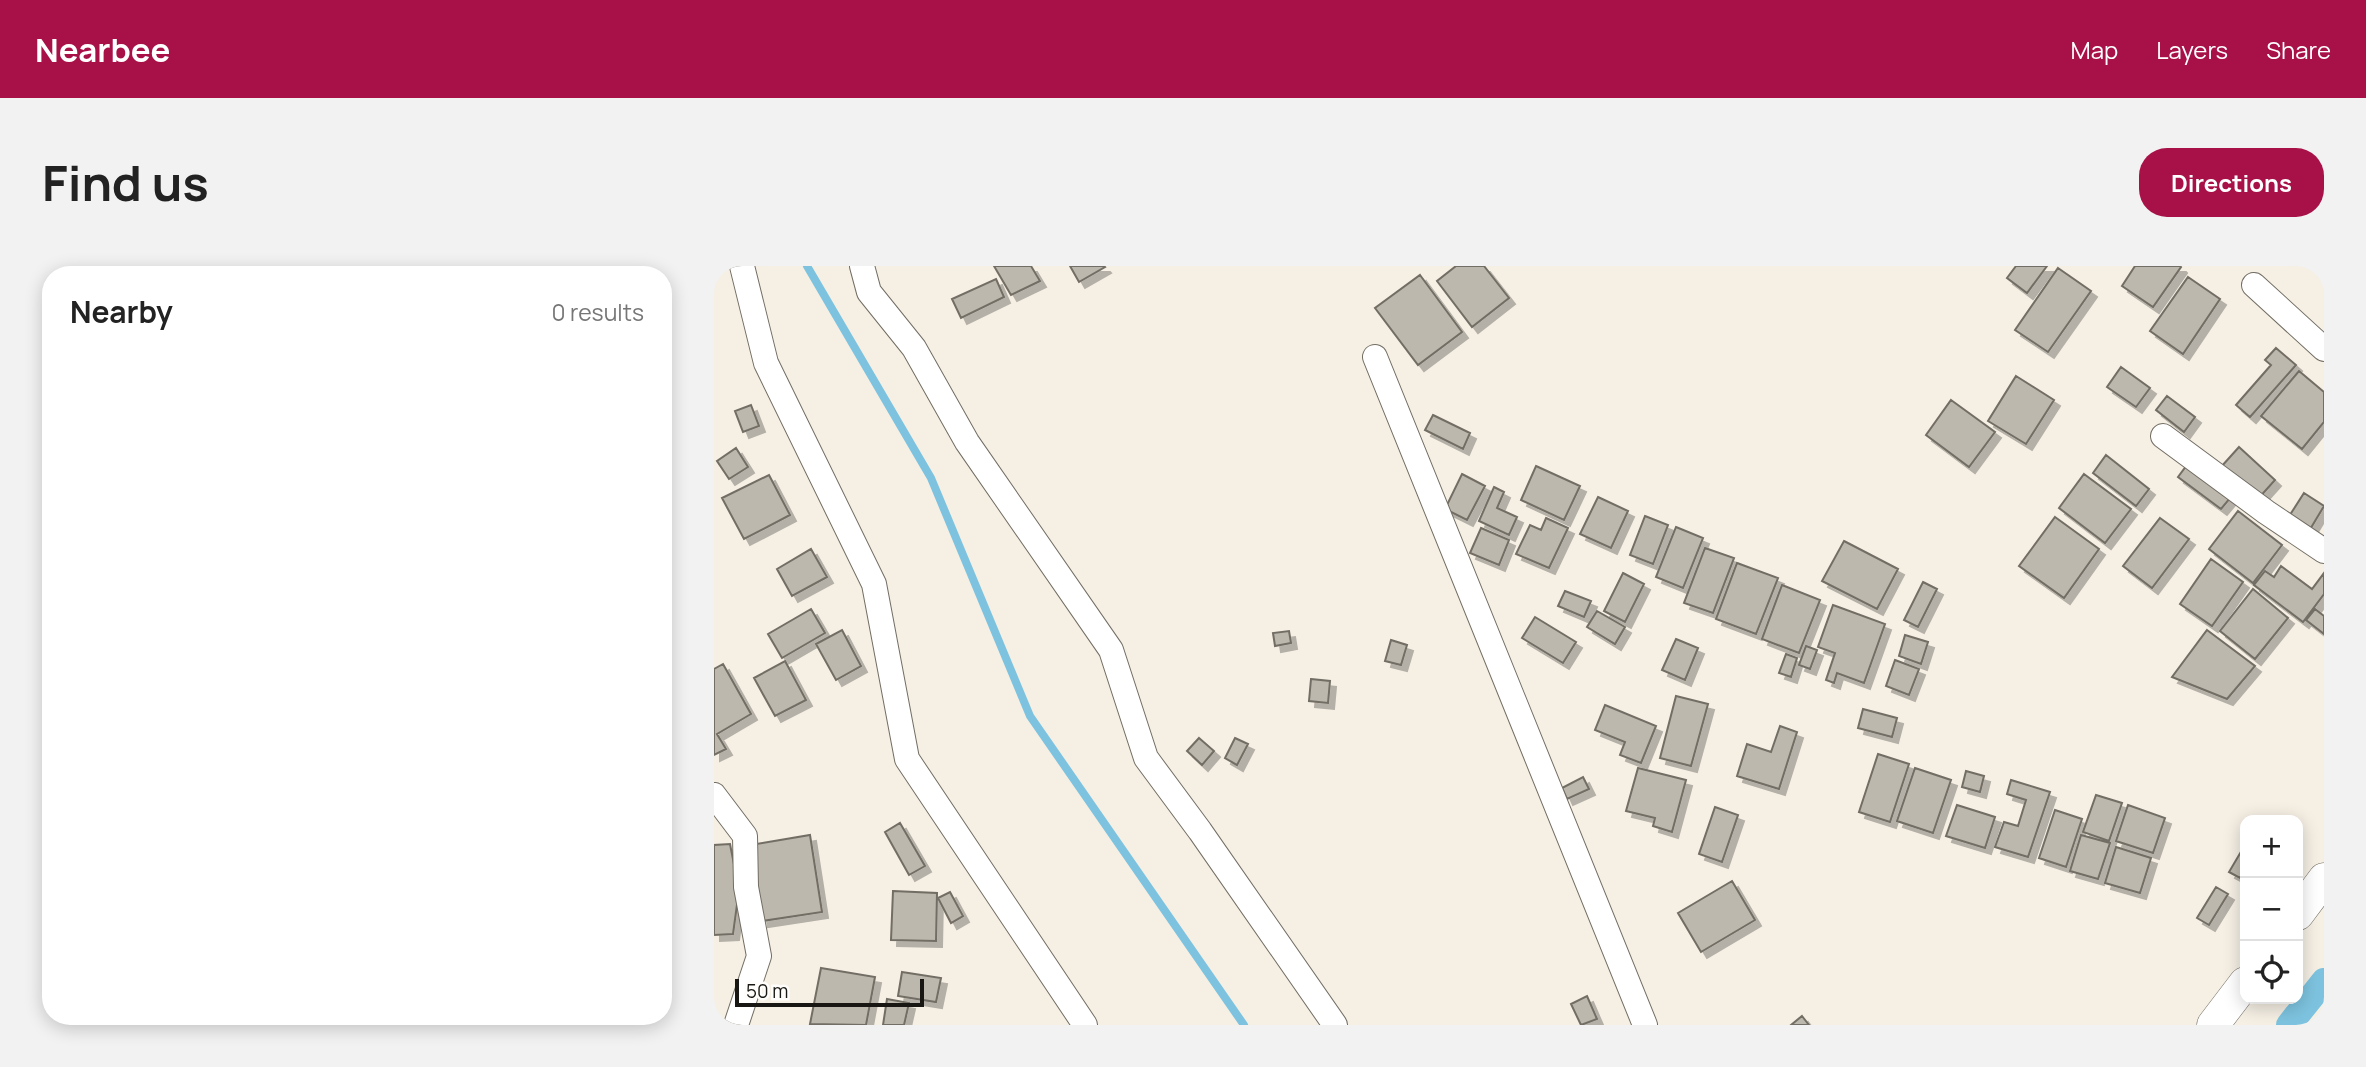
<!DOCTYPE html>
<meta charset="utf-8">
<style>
:root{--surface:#fff;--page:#f2f2f2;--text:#222;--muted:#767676;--line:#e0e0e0;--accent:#a71148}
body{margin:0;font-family:Manrope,sans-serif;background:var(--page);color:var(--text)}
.controls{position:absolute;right:21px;bottom:21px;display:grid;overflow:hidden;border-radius:14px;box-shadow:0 4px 18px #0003}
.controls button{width:63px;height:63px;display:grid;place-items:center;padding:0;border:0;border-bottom:2px solid var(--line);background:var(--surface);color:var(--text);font:35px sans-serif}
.scale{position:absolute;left:21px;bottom:18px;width:189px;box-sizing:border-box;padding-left:7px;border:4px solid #191713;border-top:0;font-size:19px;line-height:24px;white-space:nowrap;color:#191713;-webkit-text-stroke:5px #fefdfb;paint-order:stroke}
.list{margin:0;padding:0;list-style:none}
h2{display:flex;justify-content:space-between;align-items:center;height:91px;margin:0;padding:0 28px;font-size:30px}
h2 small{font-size:23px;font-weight:400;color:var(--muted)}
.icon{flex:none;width:38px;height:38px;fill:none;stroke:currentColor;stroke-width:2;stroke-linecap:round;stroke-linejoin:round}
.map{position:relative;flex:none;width:1610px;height:759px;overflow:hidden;border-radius:28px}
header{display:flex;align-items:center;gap:42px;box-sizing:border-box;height:98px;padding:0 35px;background:var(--accent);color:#fff}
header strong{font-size:33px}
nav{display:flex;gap:38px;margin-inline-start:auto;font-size:24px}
.intro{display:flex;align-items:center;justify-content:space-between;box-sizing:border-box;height:168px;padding:0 42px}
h1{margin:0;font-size:49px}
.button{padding:18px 32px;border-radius:28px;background:var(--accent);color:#fff;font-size:24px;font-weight:700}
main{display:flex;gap:42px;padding:0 42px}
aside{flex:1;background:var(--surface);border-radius:28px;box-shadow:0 4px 18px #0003}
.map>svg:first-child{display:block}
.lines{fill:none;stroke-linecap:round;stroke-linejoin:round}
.stream{stroke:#7dc3df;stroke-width:8}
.canal{stroke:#7dc3df;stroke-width:26}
.building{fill:#bdb8ad;stroke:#736e65;stroke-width:2;filter:url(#shadow)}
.minor-casing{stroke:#736e64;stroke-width:26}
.tertiary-casing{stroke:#736e64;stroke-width:33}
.minor{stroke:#fff;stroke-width:24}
.tertiary{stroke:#fff;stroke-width:32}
</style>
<header>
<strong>Nearbee</strong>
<nav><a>Map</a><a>Layers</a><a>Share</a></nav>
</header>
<div class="intro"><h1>Find us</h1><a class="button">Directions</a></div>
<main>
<aside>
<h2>Nearby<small>0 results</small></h2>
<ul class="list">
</ul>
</aside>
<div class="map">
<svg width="1610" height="759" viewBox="0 0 1610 759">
<defs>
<filter id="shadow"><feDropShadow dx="6" dy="6" stdDeviation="0" flood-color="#0004"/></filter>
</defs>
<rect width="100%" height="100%" fill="#f5efe4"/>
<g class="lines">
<!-- stream -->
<path class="stream" d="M 93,0 L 217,212 L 316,450 L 530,759"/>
<!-- canal -->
<path class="canal" d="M 1575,759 L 1610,715"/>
</g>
<!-- building -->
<path class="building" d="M 280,0 L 317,0 L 326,15 L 297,29 Z
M 356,0 L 390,0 L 391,1 L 365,16 Z
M 742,0 L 770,0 L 795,32 L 758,61 L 723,15 Z
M 1302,0 L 1333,0 L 1313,27 L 1293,12 Z
M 1421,0 L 1466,0 L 1467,1 L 1439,41 L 1408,20 Z
M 1344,2 L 1377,25 L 1334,86 L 1301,64 Z
M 706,9 L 748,66 L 704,99 L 661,42 Z
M 1474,11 L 1506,33 L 1469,88 L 1436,65 Z
M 282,13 L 290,31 L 247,52 L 238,33 Z
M 1562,82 L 1582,99 L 1536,151 L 1522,139 L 1557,99 L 1551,94 Z
M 1407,101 L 1436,122 L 1422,141 L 1393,121 Z
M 1585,105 L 1610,126 L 1610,156 L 1588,183 L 1547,150 Z
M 1302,110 L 1340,134 L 1312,178 L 1274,155 Z
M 1453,130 L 1481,151 L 1470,166 L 1442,144 Z
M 1237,134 L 1281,166 L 1255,201 L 1212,169 Z
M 37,139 L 45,160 L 29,166 L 21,145 Z
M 719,149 L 756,167 L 749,183 L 711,164 Z
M 1525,181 L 1561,214 L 1543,234 L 1507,201 Z
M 22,182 L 34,201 L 15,213 L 3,195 Z
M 1392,189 L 1435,223 L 1422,240 L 1379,207 Z
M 1473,199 L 1517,231 L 1507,243 L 1464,211 Z
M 822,200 L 866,220 L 850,254 L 807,234 Z
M 748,208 L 771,220 L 753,254 L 731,243 Z
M 1370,208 L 1417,243 L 1391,277 L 1345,242 Z
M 55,209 L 76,249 L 30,273 L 8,232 Z
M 780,221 L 790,226 L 783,242 L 803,251 L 795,269 L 765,255 Z
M 1590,227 L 1610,240 L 1595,265 L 1574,252 Z
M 884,231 L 914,245 L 897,282 L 866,268 Z
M 1524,245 L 1568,279 L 1539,317 L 1495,283 Z
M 931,250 L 954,259 L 939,298 L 916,289 Z
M 1341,251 L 1385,283 L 1350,332 L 1305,300 Z
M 832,252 L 854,262 L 835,302 L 802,288 L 816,259 L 827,264 Z
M 1446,252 L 1475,273 L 1438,322 L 1409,300 Z
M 962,261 L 989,272 L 969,322 L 942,311 Z
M 767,262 L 795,274 L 785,299 L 756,287 Z
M 1130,275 L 1184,303 L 1163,343 L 1108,315 Z
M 991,282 L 1020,292 L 999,347 L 970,337 Z
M 97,283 L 113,311 L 78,330 L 63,303 Z
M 1497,293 L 1529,316 L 1498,360 L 1466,338 Z
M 1023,297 L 1064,312 L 1042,368 L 1002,353 Z
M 1567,300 L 1598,323 L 1610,307 L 1610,328 L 1589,356 L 1540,319 L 1551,305 L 1560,311 Z
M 909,307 L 930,318 L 911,356 L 890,345 Z
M 1209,316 L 1223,323 L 1204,361 L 1190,354 Z
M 1068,319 L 1106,334 L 1085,387 L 1048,373 Z
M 1539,323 L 1574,352 L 1541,393 L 1506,365 Z
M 851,325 L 877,335 L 870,351 L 844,340 Z
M 1119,339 L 1171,358 L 1150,417 L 1123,407 L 1120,417 L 1112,414 L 1121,387 L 1104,381 Z
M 97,343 L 111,367 L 68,392 L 54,368 Z
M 1601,343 L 1610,350 L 1610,368 L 1592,354 Z
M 883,345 L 911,361 L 901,378 L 873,361 Z
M 821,351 L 862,376 L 849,397 L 808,372 Z
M 128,364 L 147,400 L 122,414 L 102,378 Z
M 1493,364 L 1541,400 L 1513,433 L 1458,411 Z
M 575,365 L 577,377 L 561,380 L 559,367 Z
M 1191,369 L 1214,376 L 1207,398 L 1185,390 Z
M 962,373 L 984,382 L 971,414 L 948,404 Z
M 677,374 L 693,379 L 687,399 L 671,395 Z
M 1092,380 L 1103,384 L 1096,403 L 1085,399 Z
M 1072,388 L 1083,392 L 1077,411 L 1065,407 Z
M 1181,394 L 1205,403 L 1195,429 L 1172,420 Z
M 71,395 L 92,434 L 61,450 L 40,412 Z
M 9,398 L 37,448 L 3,468 L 12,483 L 0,489 L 0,403 Z
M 597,413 L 616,415 L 614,437 L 595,435 Z
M 962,430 L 994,438 L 977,500 L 946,492 Z
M 891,439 L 942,460 L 927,497 L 906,489 L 911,476 L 881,464 Z
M 1149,443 L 1183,452 L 1178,471 L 1144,462 Z
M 1066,460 L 1083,466 L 1065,523 L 1023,510 L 1033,478 L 1057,486 Z
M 485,472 L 500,485 L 488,499 L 473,485 Z
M 521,472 L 534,478 L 523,499 L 511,492 Z
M 1164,488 L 1195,498 L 1176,556 L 1145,546 Z
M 924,502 L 972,514 L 958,566 L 939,560 L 941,552 L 912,545 Z
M 1201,502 L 1237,514 L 1219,567 L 1183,555 Z
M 1252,505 L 1270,510 L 1266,526 L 1248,521 Z
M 869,511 L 875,523 L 853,533 L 848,522 Z
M 1297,514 L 1336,526 L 1314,591 L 1281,581 L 1290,556 L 1304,560 L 1312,534 L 1293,528 Z
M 1382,529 L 1408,537 L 1395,575 L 1369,566 Z
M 1243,539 L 1281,551 L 1271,582 L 1232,570 Z
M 1414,539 L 1451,552 L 1439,587 L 1402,575 Z
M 1001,541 L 1024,549 L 1008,596 L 985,588 Z
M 1341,544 L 1368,553 L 1352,601 L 1325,592 Z
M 186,557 L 211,600 L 195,609 L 171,566 Z
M 96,569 L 108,646 L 48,655 L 36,579 Z
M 1367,569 L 1396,577 L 1384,613 L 1356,605 Z
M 16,578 L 25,624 L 19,668 L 0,669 L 0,579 Z
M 1531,579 L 1531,603 L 1526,612 L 1515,606 Z
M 1402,581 L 1437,592 L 1426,627 L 1391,617 Z
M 1018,615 L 1041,654 L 987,686 L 964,647 Z
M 1502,621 L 1514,628 L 1495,659 L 1483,652 Z
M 179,625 L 223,627 L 222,675 L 177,674 Z
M 236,626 L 249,650 L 237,657 L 224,632 Z
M 107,702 L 161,711 L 152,759 L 96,758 Z
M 188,706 L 227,712 L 222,736 L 184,730 Z
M 873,730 L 883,753 L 867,759 L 857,738 Z
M 173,733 L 195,737 L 190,759 L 169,759 Z
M 1088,750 L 1095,759 L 1077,759 Z"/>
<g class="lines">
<defs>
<path id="minor" d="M 28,0 L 52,97 L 160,318 L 193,493 L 371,759
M 148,0 L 155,26 L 200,82 L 253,176 L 397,384 L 432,492 L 486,565 L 621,759
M 1540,19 L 1610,83
M 661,91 L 931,759
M 1449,170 L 1552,246 L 1610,285
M 0,529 L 31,570 L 32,621 L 45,690 L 22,759"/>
<path id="tertiary" d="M 1584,648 L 1610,613
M 1499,759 L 1531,717"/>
</defs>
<!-- minor casing -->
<use href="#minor" class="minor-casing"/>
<!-- tertiary casing -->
<use href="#tertiary" class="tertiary-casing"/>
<!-- minor -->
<use href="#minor" class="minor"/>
<!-- tertiary -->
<use href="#tertiary" class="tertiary"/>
</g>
</svg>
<div class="controls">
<button>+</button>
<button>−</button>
<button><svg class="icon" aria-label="locate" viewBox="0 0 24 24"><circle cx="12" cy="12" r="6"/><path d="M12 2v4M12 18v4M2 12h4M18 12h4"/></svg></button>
</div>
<div class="scale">50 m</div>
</div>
</main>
